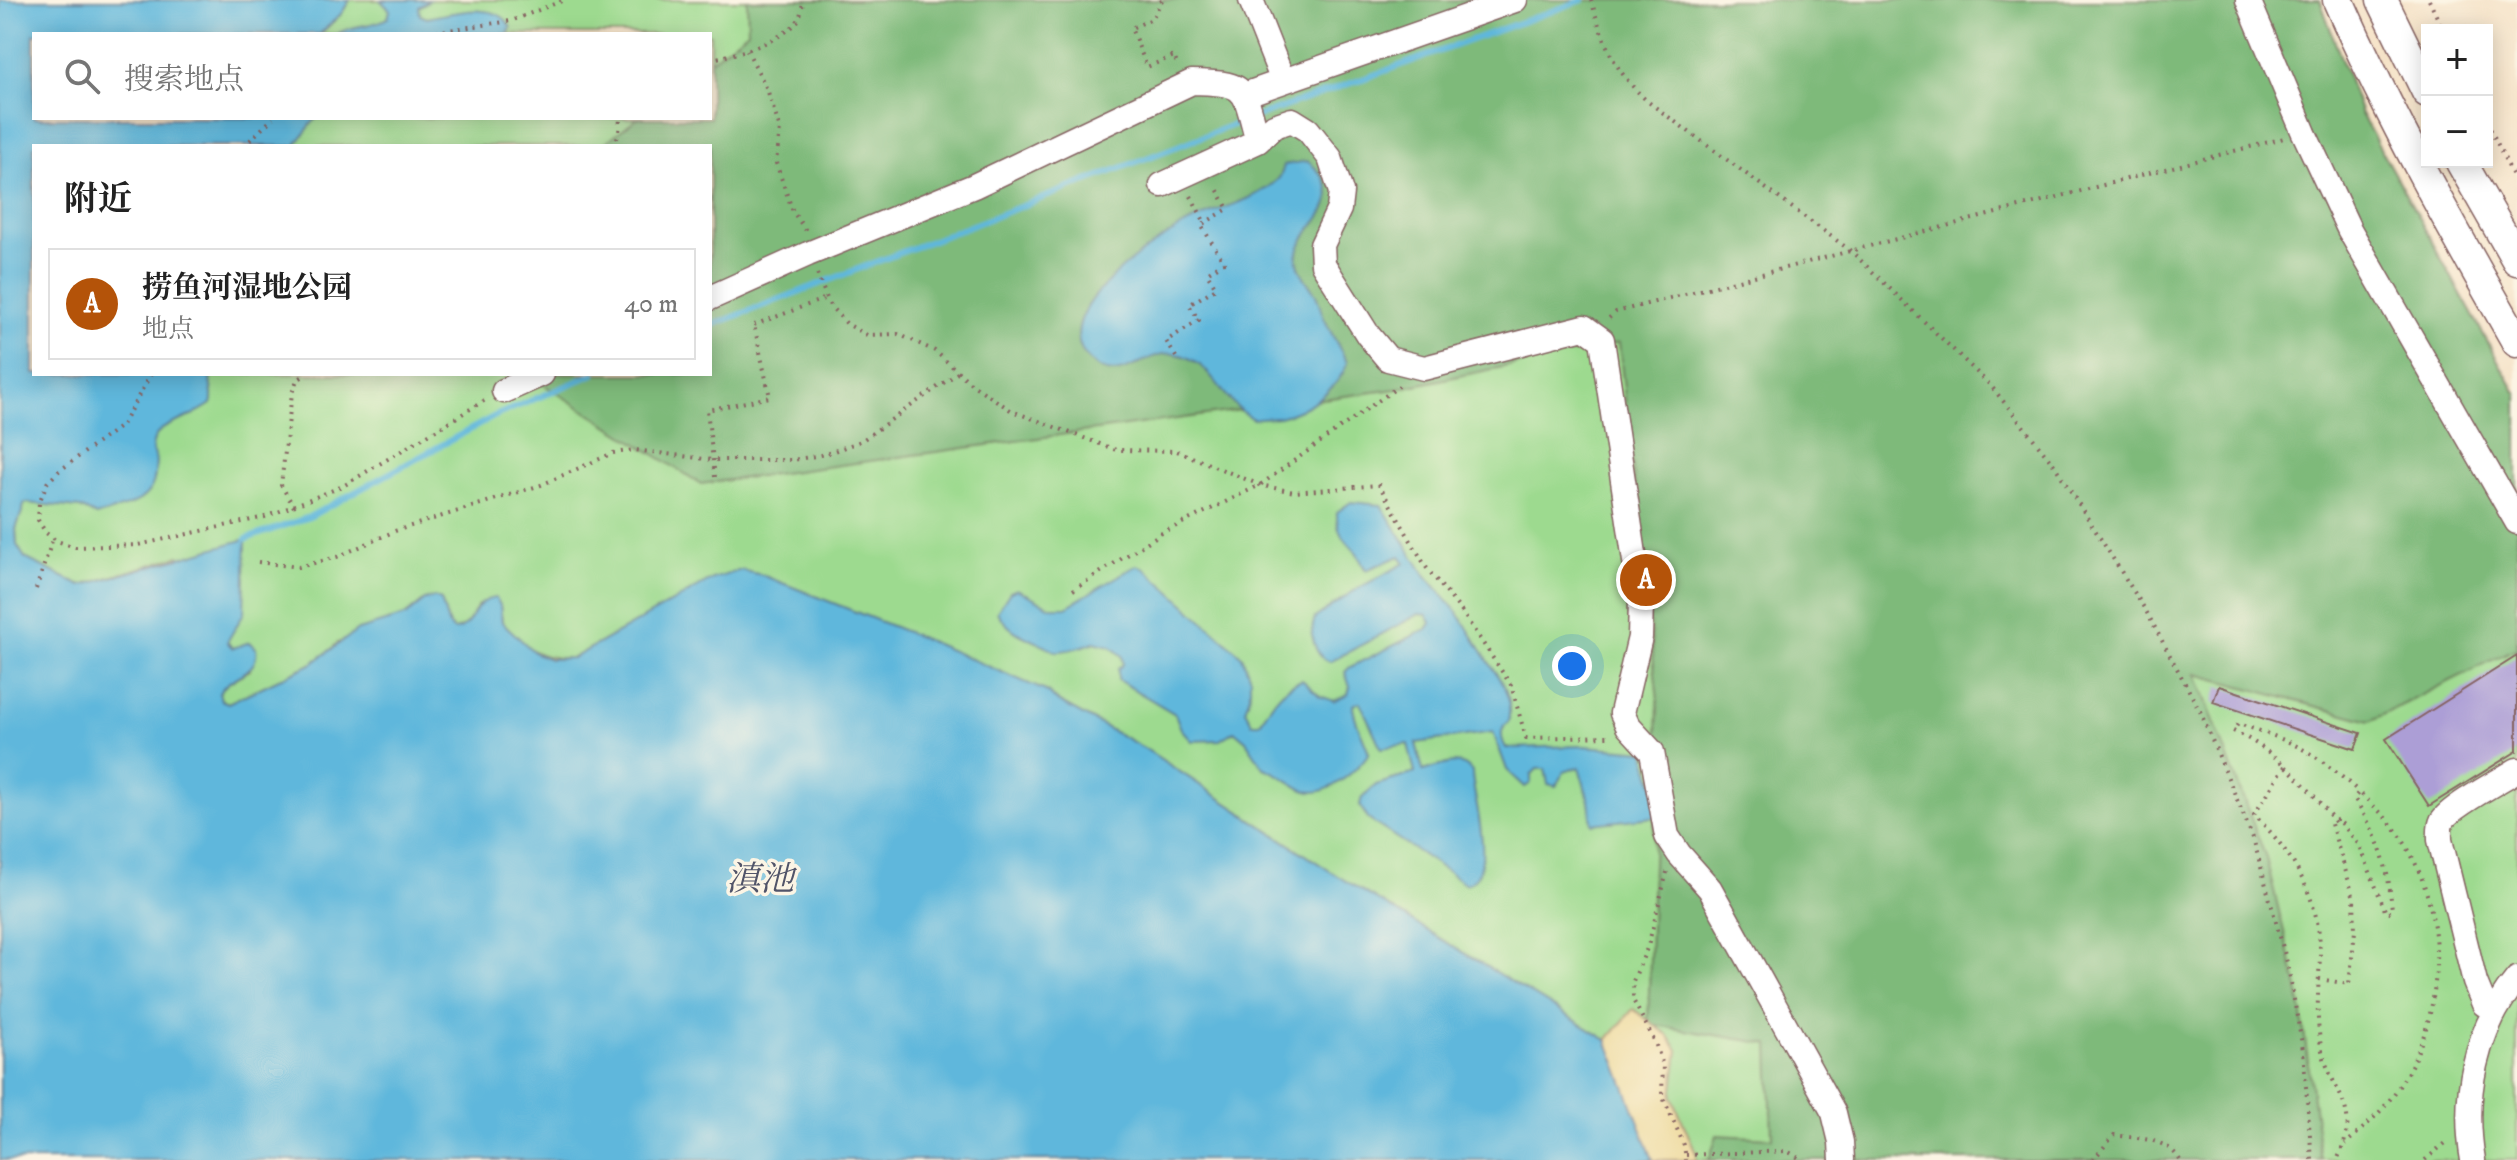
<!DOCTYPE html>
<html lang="zh">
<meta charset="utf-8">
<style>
:root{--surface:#fff;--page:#f2f2f2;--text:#222;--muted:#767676;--line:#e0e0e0;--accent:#b45309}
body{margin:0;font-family:"IM FELL DW Pica","Noto Serif SC",serif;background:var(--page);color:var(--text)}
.controls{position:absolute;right:24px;top:24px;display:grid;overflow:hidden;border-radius:0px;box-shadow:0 4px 20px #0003}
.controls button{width:72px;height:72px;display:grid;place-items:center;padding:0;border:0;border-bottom:2px solid var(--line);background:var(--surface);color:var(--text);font:40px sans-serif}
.you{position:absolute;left:1572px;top:666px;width:28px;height:28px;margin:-20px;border:6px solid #fff;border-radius:50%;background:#1a73e8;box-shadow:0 0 0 12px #1a73e833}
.badge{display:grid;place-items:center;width:52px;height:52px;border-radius:50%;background:var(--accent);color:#fff;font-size:26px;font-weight:700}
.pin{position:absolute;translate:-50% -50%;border:4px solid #fff;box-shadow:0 2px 8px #0006}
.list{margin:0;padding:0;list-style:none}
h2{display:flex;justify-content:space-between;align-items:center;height:104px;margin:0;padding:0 32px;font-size:34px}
h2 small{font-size:26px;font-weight:400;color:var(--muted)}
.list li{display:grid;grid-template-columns:52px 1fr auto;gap:24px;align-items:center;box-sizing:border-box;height:112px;margin:0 16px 16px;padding:0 16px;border:2px solid var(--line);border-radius:0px}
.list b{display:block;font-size:30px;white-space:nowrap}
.list p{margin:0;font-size:26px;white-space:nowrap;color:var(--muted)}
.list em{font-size:26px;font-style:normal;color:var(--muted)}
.icon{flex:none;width:44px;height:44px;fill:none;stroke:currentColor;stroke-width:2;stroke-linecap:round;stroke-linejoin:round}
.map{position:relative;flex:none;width:2517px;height:1160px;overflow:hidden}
.search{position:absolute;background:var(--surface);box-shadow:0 4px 20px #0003;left:32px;top:32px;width:680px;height:88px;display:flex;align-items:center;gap:20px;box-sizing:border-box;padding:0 28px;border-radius:0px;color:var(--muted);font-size:30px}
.panel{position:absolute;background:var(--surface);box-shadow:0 4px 20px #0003;left:32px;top:144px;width:680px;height:232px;border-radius:0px}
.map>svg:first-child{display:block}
.green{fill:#9dda8f;stroke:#747c5d;stroke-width:2}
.forest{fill:#7eba7a;stroke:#646c52;stroke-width:2}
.sand{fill:#eeda9e;stroke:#9c7c64;stroke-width:2}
.water{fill:#5fb7dc;stroke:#546b84;stroke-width:2}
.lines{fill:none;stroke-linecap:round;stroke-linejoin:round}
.stream{stroke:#5fb7dc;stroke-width:6}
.building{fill:#ac9ed6}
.minor-casing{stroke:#866362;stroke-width:27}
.major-casing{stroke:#866362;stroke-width:33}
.path{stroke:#866362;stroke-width:4;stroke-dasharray:2 6;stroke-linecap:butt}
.minor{stroke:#fff;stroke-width:24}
.major{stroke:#fff;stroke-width:30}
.path-bridge{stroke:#866362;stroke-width:4;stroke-dasharray:2 6;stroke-linecap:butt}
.labels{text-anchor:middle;stroke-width:7;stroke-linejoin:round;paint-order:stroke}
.water-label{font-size:34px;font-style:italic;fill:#515469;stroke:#fcf5e5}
</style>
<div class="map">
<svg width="2517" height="1160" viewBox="0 0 2517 1160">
<rect width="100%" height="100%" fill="#fcf5e5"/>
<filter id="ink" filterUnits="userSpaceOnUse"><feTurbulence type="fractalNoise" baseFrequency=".0125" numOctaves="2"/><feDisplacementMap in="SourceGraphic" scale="16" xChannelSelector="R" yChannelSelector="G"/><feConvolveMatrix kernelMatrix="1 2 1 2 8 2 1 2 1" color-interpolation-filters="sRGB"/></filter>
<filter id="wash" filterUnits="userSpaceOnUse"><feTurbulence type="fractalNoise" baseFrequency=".006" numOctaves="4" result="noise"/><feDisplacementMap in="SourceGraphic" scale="32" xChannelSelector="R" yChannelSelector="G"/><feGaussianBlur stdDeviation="1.8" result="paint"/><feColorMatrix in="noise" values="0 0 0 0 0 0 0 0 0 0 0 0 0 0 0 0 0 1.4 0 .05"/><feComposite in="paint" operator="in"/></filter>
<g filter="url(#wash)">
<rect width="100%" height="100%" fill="#f5e2c7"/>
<!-- green -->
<path class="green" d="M 350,0 L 2320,0 L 2361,114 L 2517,395 L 2517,1160 L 1653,1160 L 1607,1040 L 1336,875 L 1144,748 L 1057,701 L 1046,691 L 713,579 L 573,658 C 537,660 526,648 502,622 L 500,606 L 478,605 C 472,616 467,629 453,630 L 448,623 L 441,600 L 425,600 L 405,616 L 337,643 L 326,655 L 311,664 L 228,703 L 221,700 L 219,693 L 223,686 L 250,670 L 227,642 L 230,634 L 179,556 L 81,586 L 25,559 L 17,545 L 16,529 L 33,476 L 129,374 L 710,374 L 710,146 L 219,146 L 243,118 L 710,118 L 710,34 L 320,34 L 341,14 Z"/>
<!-- forest -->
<path class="forest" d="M 747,0 L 2320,0 L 2361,114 L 2517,395 L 2517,648 L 2370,721 L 2196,674 L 2266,858 L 2299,993 L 2321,1160 L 1709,1160 L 1717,1135 L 1772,1138 L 1769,1044 L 1648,1024 L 1658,701 L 1619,343 L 1396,389 L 701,484 L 527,374 L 710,374 L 710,146 L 601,146 L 637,118 L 710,118 L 710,61 L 748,31 Z"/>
<!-- sand -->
<path class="sand" d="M 1633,1009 L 1668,1035 L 1678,1050 L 1672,1097 L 1696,1153 L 1696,1160 L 1653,1160 L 1607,1040 Z"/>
<!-- water -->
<path class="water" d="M 0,0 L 350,0 L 341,14 L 320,34 L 34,34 L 34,118 L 316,118 L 295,146 L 34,146 L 34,374 L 211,374 C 208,385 215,393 211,404 C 204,409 196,413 188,417 C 171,426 154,426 152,449 C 157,457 156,464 155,474 C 152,505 121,507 96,516 L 80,508 L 25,503 L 16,529 L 17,545 L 25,558 L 81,586 L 246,539 L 244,613 L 227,642 L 233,648 L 250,642 L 256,648 C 260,675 230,674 219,693 L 221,700 L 228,703 L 311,664 L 358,630 L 405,616 L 425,600 L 434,597 L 441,600 L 448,623 L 453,630 C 476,629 469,600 496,598 L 500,605 L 502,622 L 535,653 L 550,659 L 573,658 L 713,579 L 741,570 L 762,575 L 917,636 L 1046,691 L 1057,701 L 1144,748 L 1336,875 L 1607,1040 L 1653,1160 L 0,1160 Z
M 380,0 L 430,0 L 419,7 L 420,15 L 427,18 C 453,13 500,0 511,28 L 508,34 L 337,34 C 353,24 372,27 388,18 L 390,10 Z
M 1307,161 C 1364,204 1290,229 1298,263 C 1300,274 1310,285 1316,295 C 1319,302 1321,310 1324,318 C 1331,333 1339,347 1347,362 C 1341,388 1304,412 1279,417 C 1270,418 1262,417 1253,419 C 1221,403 1214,361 1176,354 C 1145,348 1122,389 1092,363 C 1040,317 1149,245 1183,226 C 1212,209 1251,203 1276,181 C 1281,177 1282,172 1284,165 Z
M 1351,502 L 1381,505 L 1426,576 L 1458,613 L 1504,686 L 1509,701 L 1509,721 C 1500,729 1500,737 1506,748 L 1584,746 L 1645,751 L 1662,816 L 1592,824 L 1589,801 L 1579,767 L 1564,772 L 1556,786 L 1548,784 L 1545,769 L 1537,769 L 1531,775 L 1531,783 L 1525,787 L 1507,770 L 1493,732 L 1416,743 L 1423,771 C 1439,767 1461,755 1472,772 C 1472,798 1499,875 1466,884 L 1368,819 L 1360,805 L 1362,797 L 1376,785 L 1415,773 L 1408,744 L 1381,748 L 1360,702 L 1353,705 C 1352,716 1365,740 1369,753 C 1358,769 1326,800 1304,790 C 1290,783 1279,773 1264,768 L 1246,741 L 1234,731 L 1220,740 L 1192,741 L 1181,729 L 1175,714 L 1118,680 L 1118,669 L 1123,664 L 1122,656 L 1110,646 L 1094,642 C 1086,646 1064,652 1056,651 C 1051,651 1048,646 1044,645 C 1025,637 1009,632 997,612 L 1010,592 L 1017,589 L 1051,607 L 1066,607 L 1137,565 L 1145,568 L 1242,656 L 1250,678 L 1250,695 L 1245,710 L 1252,723 L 1260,723 C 1271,705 1281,687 1302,680 L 1320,696 L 1334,701 L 1348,694 L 1350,687 L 1345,672 L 1350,667 L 1427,629 L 1431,623 L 1427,615 L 1419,614 L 1330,662 C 1314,657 1309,633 1315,618 L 1355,590 L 1405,563 L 1400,556 L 1366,570 C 1362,565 1360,557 1356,552 C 1344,538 1336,533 1337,512 Z"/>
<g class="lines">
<!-- stream -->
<path class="stream" d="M 1259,116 L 1583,0
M 710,326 L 1248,119
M 246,539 L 309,517 L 497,415 L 594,374"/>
</g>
<g id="blocks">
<!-- building -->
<path class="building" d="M 2517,656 L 2517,751 L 2429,806 L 2386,739 Z
M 2219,686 L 2361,733 L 2355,749 L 2213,702 Z"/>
</g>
</g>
<g filter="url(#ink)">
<use href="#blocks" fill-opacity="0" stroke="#866362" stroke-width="2"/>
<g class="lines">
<defs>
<path id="minor" d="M 1251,0 L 1283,81
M 2248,0 L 2304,133 L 2349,229 L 2517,522
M 1244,95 L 1515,0
M 1162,185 L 1258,141 L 1274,126 L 1292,120 L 1308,130 L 1330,158 L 1341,192 L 1339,209 L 1322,245 L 1323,264 L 1368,335 L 1388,359 L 1424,368 L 1584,327 L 1602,340 L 1641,601 L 1640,637 L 1622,713 L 1628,726 L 1652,752 L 1667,836 L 1679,854 L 1710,889 L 1834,1113 L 1841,1142 L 1842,1160
M 710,298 L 808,254 L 974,186 L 1192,82 C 1250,83 1243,88 1258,141
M 504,391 L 542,374
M 2495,1011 L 2484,1004 L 2475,982 L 2440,840 C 2440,834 2439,827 2442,821 C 2450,807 2501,780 2517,770
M 2473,1160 C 2462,1096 2475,1029 2517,979"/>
<path id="major" d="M 2338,0 C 2390,118 2453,230 2517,342
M 2382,0 L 2427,92
M 2461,162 L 2517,260"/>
</defs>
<!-- minor casing -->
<use href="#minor" class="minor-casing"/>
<!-- major casing -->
<use href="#major" class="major-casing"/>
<!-- path -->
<path class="path" d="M 1162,0 L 1152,19 L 1131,28 L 1147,67 L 1174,56 L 1177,64
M 1591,0 C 1605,45 1612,68 1647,101 L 1851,251 L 1991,386 L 2053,463 L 2146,611 L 2200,711 L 2253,838 L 2288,966 L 2303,1050 L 2312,1160
M 2429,0 L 2443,30
M 420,34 L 511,21 L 564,0
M 747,50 L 767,89 L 780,129 L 776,163 L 793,212 L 807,232
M 710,59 C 733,56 786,40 799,19 C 801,14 802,5 804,0
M 2487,122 L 2517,184
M 244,146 L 273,118
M 614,146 L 619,133 L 620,118
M 1191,196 L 1205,223
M 817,274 L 830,306 L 847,324 L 867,335 L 898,334 L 935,351 L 973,385 L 1012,411 L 1116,450 L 1177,451 L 1260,485 L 1294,492 L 1379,485 L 1426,567 L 1462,612 L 1511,685 L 1526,738 L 1609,736
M 1609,318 L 1616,312 L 2284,138
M 754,325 L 826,298
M 1176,357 L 1166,341 L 1199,320 L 1189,305 L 1216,288 L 1207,273 L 1224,262 L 1201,225 L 1228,209 L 1215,185
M 151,374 L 122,425 L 59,471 L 47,483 L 39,503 L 38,520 L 46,533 L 57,541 L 75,547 L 138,545 L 265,517 L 343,486 L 487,399
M 294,507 L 281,485 L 292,393 L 297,380 L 307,374
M 258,562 L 299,567 L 337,557 L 395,531 L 541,485 L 613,453 L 635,450 L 713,460 L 793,460 L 826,454 L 861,441 L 959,372
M 36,589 L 53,538
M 1073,590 L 1160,534 L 1260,485 L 1399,386
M 2285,766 L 2254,815 C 2292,851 2321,900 2320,954 C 2319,985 2315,1015 2321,1046 C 2331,1095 2364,1106 2337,1160
M 2335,822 C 2307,785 2275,750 2233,731 L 2238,724 C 2294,741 2315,752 2359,792
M 1667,872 L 1648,946 L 1633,981 L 1633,1000 L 1654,1040 L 1663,1065 L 1662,1095 L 1684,1145 L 1686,1160
M 2319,979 L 2349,984 L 2355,931 L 2354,898 L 2331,824 L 2338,819 L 2360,846 L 2386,913 L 2392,911 C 2389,866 2378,835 2354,798 L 2359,792 C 2375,807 2392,822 2404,842 C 2450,917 2446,1019 2396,1091 C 2382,1112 2364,1128 2345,1144
M 1686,1155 L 1787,1151 L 1802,1160
M 2093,1160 L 2114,1135 C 2138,1139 2166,1137 2180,1160
M 2425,1160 L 2448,1141"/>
<!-- minor -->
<use href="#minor" class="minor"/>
<!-- major -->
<use href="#major" class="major"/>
<!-- path-bridge -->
<path class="path-bridge" d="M 715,477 L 707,410 L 770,397 L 754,325"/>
</g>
</g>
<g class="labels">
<!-- water labels -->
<g class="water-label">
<text x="760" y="890">滇池</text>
</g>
</g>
</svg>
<div class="controls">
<button>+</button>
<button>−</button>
</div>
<div class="you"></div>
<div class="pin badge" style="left:1646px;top:580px">A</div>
<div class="search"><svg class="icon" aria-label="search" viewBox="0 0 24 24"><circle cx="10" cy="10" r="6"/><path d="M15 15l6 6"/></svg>搜索地点</div>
<section class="panel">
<h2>附近<small></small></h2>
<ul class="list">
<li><span class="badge">A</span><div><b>捞鱼河湿地公园</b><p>地点</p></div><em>40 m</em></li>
</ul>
</section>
</div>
